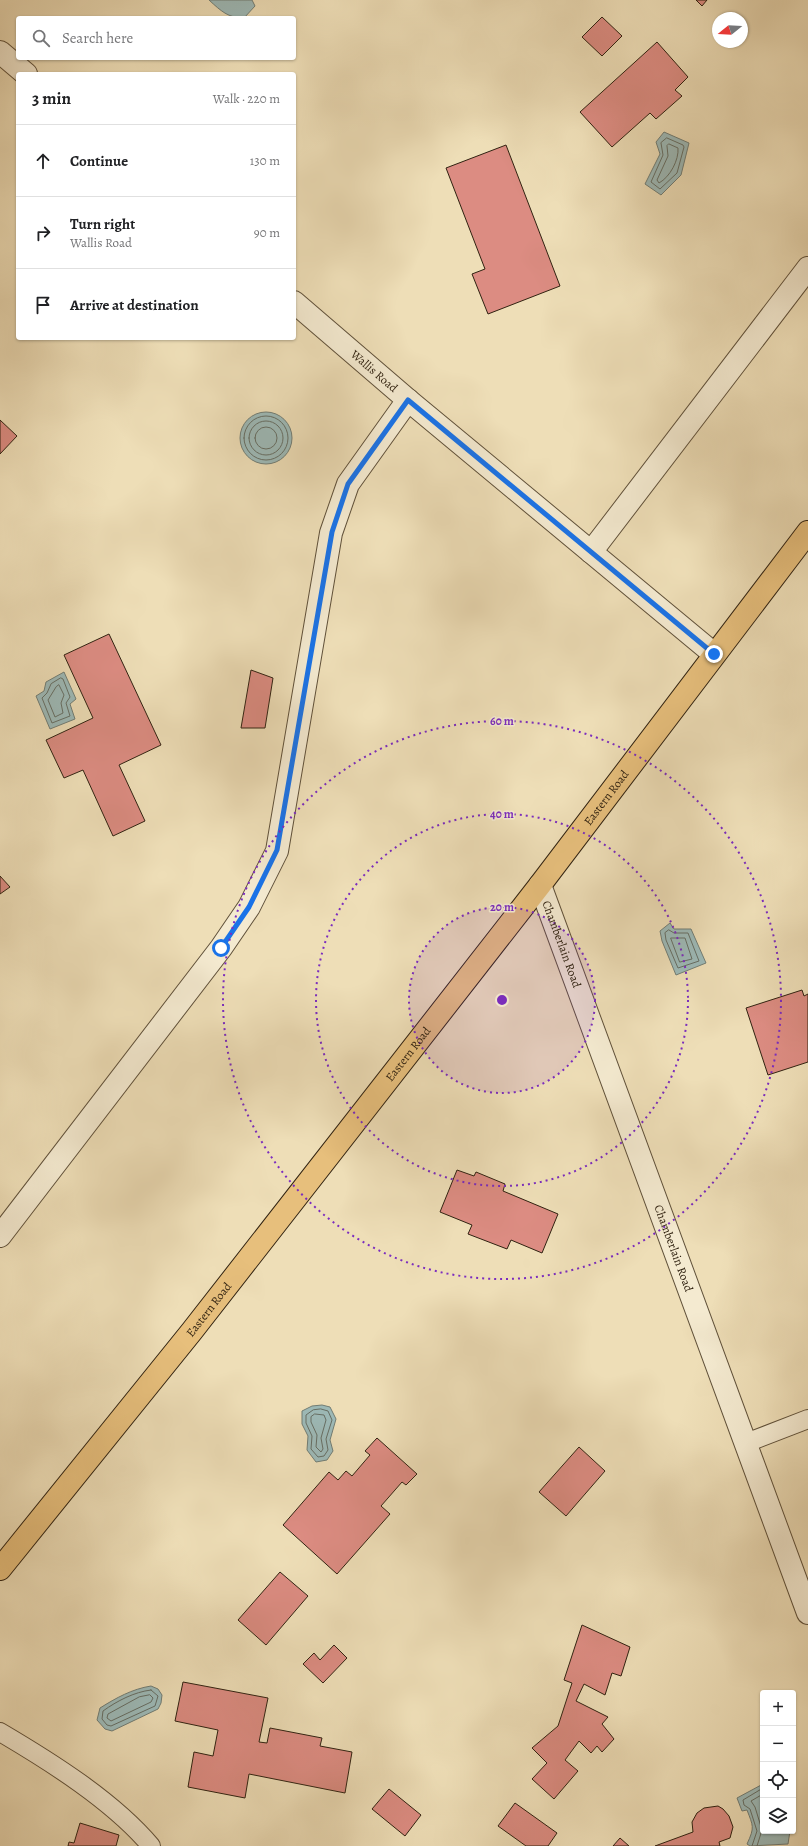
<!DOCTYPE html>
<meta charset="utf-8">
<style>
:root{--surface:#fff;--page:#f2f2f2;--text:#202124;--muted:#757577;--line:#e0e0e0}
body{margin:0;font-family:Alegreya,serif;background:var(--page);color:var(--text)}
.controls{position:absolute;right:12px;bottom:12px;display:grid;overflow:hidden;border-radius:4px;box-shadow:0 1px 3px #0004}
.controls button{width:36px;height:36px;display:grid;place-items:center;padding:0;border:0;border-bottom:1px solid var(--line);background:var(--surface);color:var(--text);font:20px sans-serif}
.compass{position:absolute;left:712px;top:12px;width:36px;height:36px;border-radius:50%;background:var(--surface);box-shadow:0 1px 3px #0004;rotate:252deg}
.stop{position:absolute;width:12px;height:12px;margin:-9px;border:3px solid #1a73e8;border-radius:50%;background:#fff}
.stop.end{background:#1a73e8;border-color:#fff;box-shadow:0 1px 4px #0008}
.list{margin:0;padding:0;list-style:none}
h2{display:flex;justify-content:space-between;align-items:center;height:52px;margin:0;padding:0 16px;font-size:17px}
h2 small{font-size:13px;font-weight:400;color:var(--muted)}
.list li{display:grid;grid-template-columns:26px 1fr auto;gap:12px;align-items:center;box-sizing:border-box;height:72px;padding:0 16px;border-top:1px solid var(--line)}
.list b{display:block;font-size:15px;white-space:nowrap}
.list p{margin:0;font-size:13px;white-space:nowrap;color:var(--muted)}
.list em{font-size:13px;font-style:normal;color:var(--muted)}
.icon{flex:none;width:22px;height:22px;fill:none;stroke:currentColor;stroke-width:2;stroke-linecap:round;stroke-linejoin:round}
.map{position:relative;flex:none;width:808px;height:1846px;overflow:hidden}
.search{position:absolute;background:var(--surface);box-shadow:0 1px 3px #0004;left:16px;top:16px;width:280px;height:44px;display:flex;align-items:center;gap:10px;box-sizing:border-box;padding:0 14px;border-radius:4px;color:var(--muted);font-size:15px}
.panel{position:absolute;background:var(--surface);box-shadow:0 1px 3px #0004;left:16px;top:72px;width:280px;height:268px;border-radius:4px}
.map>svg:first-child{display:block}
.water{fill:#9dbab8;stroke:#717d75}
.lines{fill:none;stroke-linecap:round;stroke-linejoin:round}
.shore{stroke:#666e64;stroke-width:1}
.building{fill:#dc8c82;stroke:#302211}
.service-casing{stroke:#60513a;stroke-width:20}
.minor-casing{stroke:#60513a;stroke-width:24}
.tertiary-casing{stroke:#60513a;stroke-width:24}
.primary-casing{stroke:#302211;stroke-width:24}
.service{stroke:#f4ead0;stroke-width:18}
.minor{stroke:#f4ead0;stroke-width:22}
.tertiary{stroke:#f4ead0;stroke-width:22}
.primary{stroke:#e7bf7c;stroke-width:22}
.route{stroke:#1a73e8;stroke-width:5}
.ring{fill:none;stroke:#7b2cbf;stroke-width:2;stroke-dasharray:2 4}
.labels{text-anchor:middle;stroke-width:3;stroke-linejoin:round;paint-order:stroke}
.street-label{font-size:12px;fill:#302211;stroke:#f4ead0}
.centre{fill:#7b2cbf;stroke:#f4ead0;stroke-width:2}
.ring-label{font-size:12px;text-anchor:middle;font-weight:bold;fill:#7b2cbf;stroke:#f4ead0;stroke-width:3;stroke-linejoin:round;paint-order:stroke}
</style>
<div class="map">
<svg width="808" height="1846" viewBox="0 0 808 1846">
<rect width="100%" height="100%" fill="#eedeb7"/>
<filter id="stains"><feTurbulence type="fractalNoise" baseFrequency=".005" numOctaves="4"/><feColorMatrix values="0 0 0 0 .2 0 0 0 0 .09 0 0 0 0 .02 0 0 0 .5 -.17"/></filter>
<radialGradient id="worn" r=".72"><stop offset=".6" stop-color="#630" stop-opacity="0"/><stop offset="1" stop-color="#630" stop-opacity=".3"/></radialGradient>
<!-- water -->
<path class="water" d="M 209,0 L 252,0 L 255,6 L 244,18 C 228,18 221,11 209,0 Z
M 664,132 L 689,143 L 681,175 L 661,195 L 645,184 L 660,154 L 656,142 Z
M240 438a26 26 0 1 1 52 0a26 26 0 1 1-52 0Z
M 64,672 L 76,699 L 70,704 L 75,719 L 50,729 L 36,696 L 44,691 L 46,682 Z
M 670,923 L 674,929 L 691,929 L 706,963 L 676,975 L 662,941 L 660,931 Z
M 322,1405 L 330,1407 L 336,1419 L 330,1440 L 333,1451 L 327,1460 L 316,1462 L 307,1450 L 308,1436 L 302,1424 L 302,1411 L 312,1406 Z
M 151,1686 L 158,1689 L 162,1695 L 161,1703 L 158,1709 L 112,1731 L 105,1729 L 97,1720 L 100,1708 C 116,1698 132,1689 151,1686 Z
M 763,1784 L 763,1831 L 790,1831 L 788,1844 L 750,1846 L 747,1844 C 755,1827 753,1826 747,1810 L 742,1811 L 737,1798 Z"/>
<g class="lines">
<!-- shore -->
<path class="shore" d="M 667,138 L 683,145 L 684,147 L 677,173 L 660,189 L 651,182 L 663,155 L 661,143 Z
M 669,144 L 678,148 C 679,160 670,177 659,183 L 657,180 L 668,156 L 667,146 Z
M244 438a22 22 0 1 1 44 0a22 22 0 1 1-44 0Z
M249 438a17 17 0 1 1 34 0a17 17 0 1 1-34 0Z
M255 438a11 11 0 1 1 22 0a11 11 0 1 1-22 0Z
M 61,678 L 63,679 L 70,697 L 66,703 L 70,716 L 52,723 L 42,698 L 47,693 L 51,684 Z
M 59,685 L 64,695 L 61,703 L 63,713 L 55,717 L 48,700 L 56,687 Z
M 669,930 L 674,933 L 688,933 L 699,961 L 678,968 L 666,940 L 665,933 Z
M 671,938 L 685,938 L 692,959 L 680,962 Z
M 321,1409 L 328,1411 L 332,1420 L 326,1439 L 328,1450 L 324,1456 L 318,1457 L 311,1449 L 312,1436 L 306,1423 L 306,1415 L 313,1410 Z
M 315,1414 L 324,1415 L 326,1420 L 321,1438 L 323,1449 L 321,1452 L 316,1447 L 317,1435 L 311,1422 L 311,1417 Z
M 151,1690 L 158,1696 L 155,1706 L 111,1726 L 107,1725 L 102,1719 L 103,1711 C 117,1701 134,1692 151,1690 Z
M 150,1695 L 153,1698 L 151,1702 L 111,1721 L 107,1718 L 108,1714 L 139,1697 Z
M 752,1846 L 757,1831 L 750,1809 L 744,1805 L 743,1800 L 763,1788
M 757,1846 L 762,1830 L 755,1807 L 751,1801 L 763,1794"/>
</g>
<!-- building -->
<path class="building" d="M 696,0 L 707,0 L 702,6 Z
M 602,17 L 622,36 L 602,56 L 582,37 Z
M 657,42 L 688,77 L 675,90 L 682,96 L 656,119 L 650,113 L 612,147 L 580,112 Z
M 506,145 L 560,286 L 488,314 L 472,274 L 485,269 L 446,168 Z
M 0,420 L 17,436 L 0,454 Z
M 109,634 L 161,745 L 119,765 L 145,821 L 113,836 L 83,770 L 64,778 L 46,740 L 93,718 L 64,655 Z
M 251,670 L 273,678 L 265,728 L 241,728 Z
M 0,876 L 10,887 L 0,894 Z
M 802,990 L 804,996 L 808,994 L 808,1062 L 768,1075 L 746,1008 Z
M 457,1170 L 474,1176 L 476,1172 L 505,1184 L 503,1191 L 558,1214 L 542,1253 L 511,1240 L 507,1249 L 468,1234 L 472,1225 L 440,1212 Z
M 377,1438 L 417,1474 L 406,1485 L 402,1482 L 381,1506 L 390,1514 L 337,1574 L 283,1525 L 329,1472 L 338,1480 L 346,1471 L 352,1476 L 370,1455 L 365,1451 Z
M 579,1447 L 605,1471 L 566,1516 L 539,1492 Z
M 280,1572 L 308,1596 L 266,1645 L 238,1620 Z
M 582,1625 L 630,1647 L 621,1676 L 612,1673 L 605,1695 L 584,1684 L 576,1701 L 608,1717 L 602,1724 L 614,1739 L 602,1752 L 597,1746 L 591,1753 L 579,1741 L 565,1760 L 578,1771 L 554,1799 L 532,1779 L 547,1763 L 532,1748 L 558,1726 L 572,1683 L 564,1680 Z
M 334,1645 L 347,1658 L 323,1683 L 303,1664 L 314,1653 L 320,1660 Z
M 183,1682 L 268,1698 L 259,1742 L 267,1743 L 270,1728 L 322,1738 L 320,1746 L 352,1752 L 345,1793 L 249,1774 L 245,1798 L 188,1787 L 194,1752 L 213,1756 L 218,1730 L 175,1721 Z
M 389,1789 L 421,1815 L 405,1836 L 372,1809 Z
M 515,1803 L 557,1833 L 548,1846 L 526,1846 L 498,1826 Z
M 718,1806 L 723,1809 L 729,1816 L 733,1827 L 730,1838 L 719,1842 L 720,1846 L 655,1846 L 693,1832 L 692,1822 L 697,1813 L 704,1808 Z
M 80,1823 L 119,1835 L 116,1846 L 68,1846 L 69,1842 L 74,1843 Z
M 620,1838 L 629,1846 L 613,1846 Z"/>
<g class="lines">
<defs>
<path id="service" d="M 746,1443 L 808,1419
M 0,1732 C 51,1762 113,1801 151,1846"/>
<g id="minor">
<path d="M 591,552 L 808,268"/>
<path id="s1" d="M 540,885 L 808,1613"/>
<path d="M 0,1236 L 221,948 L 249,907 L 277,851 L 331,533 L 348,484 L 408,400"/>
</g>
<g id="tertiary">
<path d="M 0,52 L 26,74"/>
<path id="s2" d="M 294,302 L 408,400 L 714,654"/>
</g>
<g id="primary">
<path id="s3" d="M 0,1569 L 192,1331 L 540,885 L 808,532"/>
</g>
</defs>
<!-- service casing -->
<use href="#service" class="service-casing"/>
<!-- minor casing -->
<use href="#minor" class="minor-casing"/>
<!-- tertiary casing -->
<use href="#tertiary" class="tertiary-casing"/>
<!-- primary casing -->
<use href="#primary" class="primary-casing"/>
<!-- service -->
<use href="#service" class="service"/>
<!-- minor -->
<use href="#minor" class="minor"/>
<!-- tertiary -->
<use href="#tertiary" class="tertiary"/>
<!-- primary -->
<use href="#primary" class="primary"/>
</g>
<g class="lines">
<!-- route -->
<path class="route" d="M 221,948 L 249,907 L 277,850 L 332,532 L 348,484 L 408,400 L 714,654"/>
</g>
<!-- distance rings -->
<circle cx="502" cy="1000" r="93" fill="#7b2cbf" fill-opacity=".12"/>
<g class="ring">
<circle cx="502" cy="1000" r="93"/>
<circle cx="502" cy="1000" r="186"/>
<circle cx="502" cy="1000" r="279"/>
</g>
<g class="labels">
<!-- street labels -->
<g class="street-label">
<text dy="4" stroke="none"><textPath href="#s2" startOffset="106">Wallis Road</textPath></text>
<text dy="4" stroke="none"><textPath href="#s3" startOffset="981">Eastern Road</textPath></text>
<text dy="4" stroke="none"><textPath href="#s1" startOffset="63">Chamberlain Road</textPath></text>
<text dy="4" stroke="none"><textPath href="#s3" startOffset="657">Eastern Road</textPath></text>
<text dy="4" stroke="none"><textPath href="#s1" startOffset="387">Chamberlain Road</textPath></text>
<text dy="4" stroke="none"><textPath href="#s3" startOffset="333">Eastern Road</textPath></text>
</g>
</g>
<circle cx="502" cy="1000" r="6" class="centre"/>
<g class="ring-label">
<text x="502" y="725">60 m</text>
<text x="502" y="818">40 m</text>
<text x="502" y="911">20 m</text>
</g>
<rect width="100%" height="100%" filter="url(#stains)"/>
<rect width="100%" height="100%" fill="url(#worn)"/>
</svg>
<div class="controls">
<button>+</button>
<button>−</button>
<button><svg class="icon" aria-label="locate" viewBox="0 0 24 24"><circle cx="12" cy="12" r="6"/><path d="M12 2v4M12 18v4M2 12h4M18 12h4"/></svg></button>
<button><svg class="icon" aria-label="layers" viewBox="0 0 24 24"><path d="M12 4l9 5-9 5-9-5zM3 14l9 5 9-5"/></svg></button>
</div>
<svg class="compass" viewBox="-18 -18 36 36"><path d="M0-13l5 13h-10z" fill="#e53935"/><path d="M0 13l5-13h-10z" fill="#757577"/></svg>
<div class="stop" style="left:221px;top:948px"></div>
<div class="stop end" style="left:714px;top:654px"></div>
<div class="search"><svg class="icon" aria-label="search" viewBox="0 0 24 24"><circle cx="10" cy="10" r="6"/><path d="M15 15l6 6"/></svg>Search here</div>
<section class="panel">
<h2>3 min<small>Walk · 220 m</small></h2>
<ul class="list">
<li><svg class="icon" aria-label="ahead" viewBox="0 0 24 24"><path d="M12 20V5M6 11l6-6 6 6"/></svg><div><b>Continue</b></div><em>130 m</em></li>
<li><svg class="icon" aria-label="right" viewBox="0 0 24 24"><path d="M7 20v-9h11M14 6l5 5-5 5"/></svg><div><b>Turn right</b><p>Wallis Road</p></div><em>90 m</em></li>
<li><svg class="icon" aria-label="arrive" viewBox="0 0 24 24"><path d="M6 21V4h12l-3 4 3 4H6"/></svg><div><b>Arrive at destination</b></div></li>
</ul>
</section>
</div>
